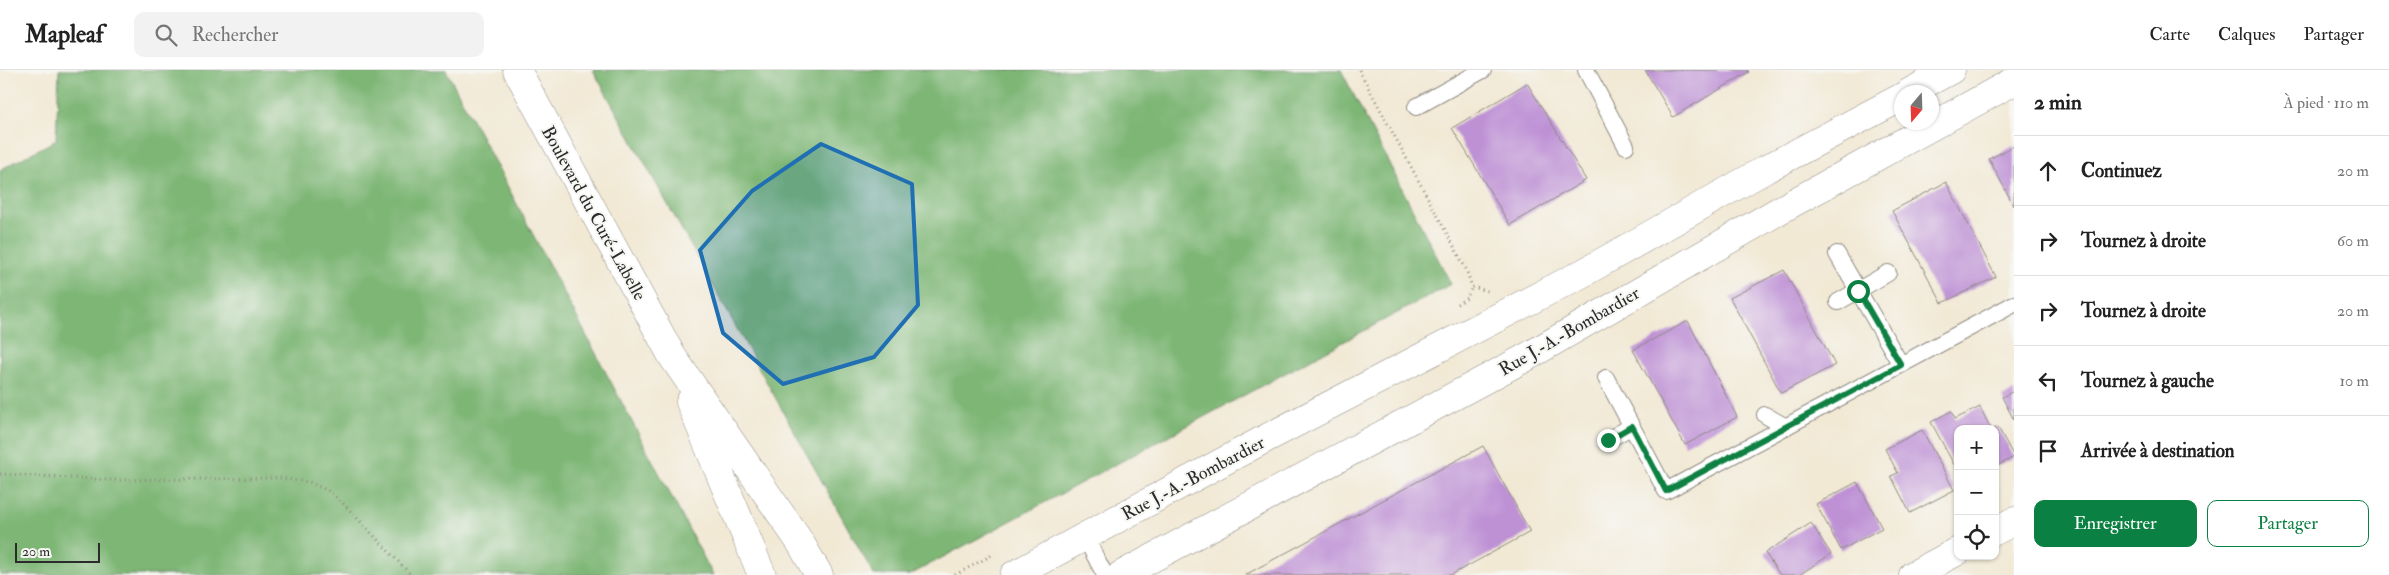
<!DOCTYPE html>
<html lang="fr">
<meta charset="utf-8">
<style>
:root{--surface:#fff;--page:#f2f2f2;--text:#222;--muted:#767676;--line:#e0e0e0;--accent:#0b8043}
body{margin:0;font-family:"IM FELL Double Pica",serif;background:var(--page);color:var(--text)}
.controls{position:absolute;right:15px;bottom:15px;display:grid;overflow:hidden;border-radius:10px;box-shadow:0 1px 4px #0004}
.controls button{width:45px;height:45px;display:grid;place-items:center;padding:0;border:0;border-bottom:1px solid var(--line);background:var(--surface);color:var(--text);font:25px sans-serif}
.compass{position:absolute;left:1894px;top:15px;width:45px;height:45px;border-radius:50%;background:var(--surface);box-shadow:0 1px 4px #0004;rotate:199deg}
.scale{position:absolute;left:15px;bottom:12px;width:85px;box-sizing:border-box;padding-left:5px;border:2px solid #2b2b2b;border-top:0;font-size:14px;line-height:18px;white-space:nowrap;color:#2b2b2b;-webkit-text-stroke:4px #f6f6f2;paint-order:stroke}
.stop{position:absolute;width:15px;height:15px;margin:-11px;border:4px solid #0b8043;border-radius:50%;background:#fff}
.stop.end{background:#0b8043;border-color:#fff;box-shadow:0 1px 5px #0008}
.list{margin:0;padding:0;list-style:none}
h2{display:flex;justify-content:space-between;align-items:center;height:65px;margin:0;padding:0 20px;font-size:21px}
h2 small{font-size:16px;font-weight:400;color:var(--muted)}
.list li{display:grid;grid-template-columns:32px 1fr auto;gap:15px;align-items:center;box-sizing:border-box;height:70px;padding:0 20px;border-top:1px solid var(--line)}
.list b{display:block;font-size:19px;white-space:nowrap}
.list em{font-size:16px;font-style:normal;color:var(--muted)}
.actions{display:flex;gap:10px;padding:15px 20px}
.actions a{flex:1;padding:11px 0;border:1px solid var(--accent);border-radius:10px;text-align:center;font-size:18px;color:var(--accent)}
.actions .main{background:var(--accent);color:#fff}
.icon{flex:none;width:28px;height:28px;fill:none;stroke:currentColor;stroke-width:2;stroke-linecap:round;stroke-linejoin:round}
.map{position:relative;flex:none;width:2014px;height:505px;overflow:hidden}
header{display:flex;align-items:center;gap:30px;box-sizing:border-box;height:70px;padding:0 25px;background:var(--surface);border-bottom:1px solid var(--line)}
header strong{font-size:24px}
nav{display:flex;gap:28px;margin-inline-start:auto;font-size:18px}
.search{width:350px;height:45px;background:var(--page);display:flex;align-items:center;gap:12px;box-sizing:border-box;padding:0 18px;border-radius:10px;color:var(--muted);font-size:19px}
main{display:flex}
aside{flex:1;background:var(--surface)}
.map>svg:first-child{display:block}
.forest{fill:#7db674;stroke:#547050}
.building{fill:#be91d5}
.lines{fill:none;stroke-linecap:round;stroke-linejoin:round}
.service-casing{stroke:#8e8a80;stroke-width:18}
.minor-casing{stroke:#8e8a80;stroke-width:29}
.tertiary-casing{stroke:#8e8a80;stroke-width:29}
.primary-casing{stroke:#8e8a80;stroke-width:29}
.path{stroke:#8e8a80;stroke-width:3;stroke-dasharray:1 4;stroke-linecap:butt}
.service{stroke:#fff;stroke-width:16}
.minor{stroke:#fff;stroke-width:28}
.tertiary{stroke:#fff;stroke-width:28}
.primary{stroke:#fff;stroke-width:28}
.route{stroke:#0b8043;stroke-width:6}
.marked{fill:#1f6fb2;fill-opacity:0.2;stroke:#1f6fb2;stroke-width:4;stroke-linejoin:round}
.labels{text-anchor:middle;stroke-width:4;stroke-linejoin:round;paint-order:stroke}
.street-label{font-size:18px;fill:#2b2b2b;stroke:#f6f6f2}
</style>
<header>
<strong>Mapleaf</strong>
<div class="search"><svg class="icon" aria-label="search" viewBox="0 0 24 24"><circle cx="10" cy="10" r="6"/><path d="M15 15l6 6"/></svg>Rechercher</div>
<nav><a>Carte</a><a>Calques</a><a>Partager</a></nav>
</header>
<main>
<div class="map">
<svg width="2014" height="505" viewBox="0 0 2014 505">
<rect width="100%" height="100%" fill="#f6f6f2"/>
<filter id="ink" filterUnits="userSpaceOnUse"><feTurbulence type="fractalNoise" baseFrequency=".02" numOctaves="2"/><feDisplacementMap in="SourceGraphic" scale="10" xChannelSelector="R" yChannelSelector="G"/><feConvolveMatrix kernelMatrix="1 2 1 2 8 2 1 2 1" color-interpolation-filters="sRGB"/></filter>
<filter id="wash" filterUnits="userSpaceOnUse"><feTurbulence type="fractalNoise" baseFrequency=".0096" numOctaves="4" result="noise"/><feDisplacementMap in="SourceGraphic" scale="20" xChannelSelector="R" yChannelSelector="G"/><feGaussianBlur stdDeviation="1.12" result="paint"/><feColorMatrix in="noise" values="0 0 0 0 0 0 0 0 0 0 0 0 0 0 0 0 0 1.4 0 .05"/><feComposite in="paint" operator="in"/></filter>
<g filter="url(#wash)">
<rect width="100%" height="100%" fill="#f2e9d5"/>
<!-- forest -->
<path class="forest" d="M 59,0 L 446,0 L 713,505 L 0,505 L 0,100 L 56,70 Z
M 593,0 L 1341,0 L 1451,214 L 910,505 L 874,505 Z"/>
<g id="blocks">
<!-- building -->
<path class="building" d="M 1645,0 L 1747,0 L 1749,2 L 1673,47 Z
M 1527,13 L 1586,110 L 1510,155 L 1452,58 Z
M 2014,76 L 2014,136 L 1989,89 Z
M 1946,112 L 1996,207 L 1942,233 L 1892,141 Z
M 1784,200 L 1835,295 L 1781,323 L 1730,228 Z
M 1688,251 L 1737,347 L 1685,375 L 1633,280 Z
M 2014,321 L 2014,350 L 2002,327 Z
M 1980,337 L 1991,359 L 1958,359 L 1958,402 L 1931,352 L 1951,341 L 1955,349 Z
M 1998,357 L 2014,387 L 1995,397 L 1995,358 Z
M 1922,360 L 1954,420 L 1910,443 L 1891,406 L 1898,403 L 1885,379 Z
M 1483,376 L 1530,462 L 1451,505 L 1245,505 Z
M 1857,412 L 1882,458 L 1841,480 L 1816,434 Z
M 1811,453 L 1831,484 L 1799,505 L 1780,505 L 1765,483 Z"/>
</g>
</g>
<g filter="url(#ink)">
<use href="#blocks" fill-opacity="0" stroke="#8e8a80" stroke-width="1"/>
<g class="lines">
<defs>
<path id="service" d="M 1586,0 L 1626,76
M 1416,37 L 1483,0
M 1837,184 L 1901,295
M 1838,232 L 1888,203
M 1606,308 L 1666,421 L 2014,234
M 1765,345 L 1786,357
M 1608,370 L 1632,356
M 1085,467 L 1105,505"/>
<path id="minor" d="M 1995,461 L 2014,451
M 1913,505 L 1958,481"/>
<path id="tertiary" d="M 1910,22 L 1951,0
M 1014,505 L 1261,371 L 1583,203 L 1766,99 L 1902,27
M 1121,505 L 1525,288 L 1780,140 L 2014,11"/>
<path id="primary" d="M 517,0 L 672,286 L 800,472 L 819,505
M 690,332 L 762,505"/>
</defs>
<!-- service casing -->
<use href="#service" class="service-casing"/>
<!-- minor casing -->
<use href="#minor" class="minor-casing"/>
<!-- tertiary casing -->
<use href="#tertiary" class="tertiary-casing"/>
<!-- primary casing -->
<use href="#primary" class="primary-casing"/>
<!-- path -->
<path class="path" d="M 1359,0 L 1466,199 L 1472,217
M 1472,217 L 1488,221
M 1457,234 L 1467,228 L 1472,217
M 0,404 L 112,410 L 279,408 L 309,412 L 327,420 L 342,432 L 411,505
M 955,505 L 994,484"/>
<!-- service -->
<use href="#service" class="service"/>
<!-- minor -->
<use href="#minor" class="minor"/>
<!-- tertiary -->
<use href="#tertiary" class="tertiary"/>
<!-- primary -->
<use href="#primary" class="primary"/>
</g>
</g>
<g class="lines" filter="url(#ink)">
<!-- route -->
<path class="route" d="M 1608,370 L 1632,356 L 1666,421 L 1901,295 L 1858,221"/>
</g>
<!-- marked area -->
<path class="marked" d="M 821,74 L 912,114 L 918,235 L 874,287 L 783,314 L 723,263 L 700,180 L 752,121 Z"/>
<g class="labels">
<!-- street labels -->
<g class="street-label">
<text transform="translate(594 143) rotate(61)" y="6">Boulevard du Curé-Labelle</text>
<text transform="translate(1569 261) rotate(-30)" y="6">Rue J.-A.-Bombardier</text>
<text transform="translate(1193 408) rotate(-28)" y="6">Rue J.-A.-Bombardier</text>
</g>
</g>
</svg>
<div class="controls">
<button>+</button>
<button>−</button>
<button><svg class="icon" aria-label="locate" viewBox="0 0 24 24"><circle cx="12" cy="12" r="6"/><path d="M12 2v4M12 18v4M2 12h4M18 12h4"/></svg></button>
</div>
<svg class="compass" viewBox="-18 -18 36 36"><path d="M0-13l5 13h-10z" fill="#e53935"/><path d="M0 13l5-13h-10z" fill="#767676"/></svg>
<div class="scale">20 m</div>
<div class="stop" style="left:1858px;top:221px"></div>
<div class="stop end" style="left:1608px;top:370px"></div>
</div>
<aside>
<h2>2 min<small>À pied · 110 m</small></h2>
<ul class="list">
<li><svg class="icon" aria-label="ahead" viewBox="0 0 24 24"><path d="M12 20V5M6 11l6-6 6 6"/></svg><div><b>Continuez</b></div><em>20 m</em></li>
<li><svg class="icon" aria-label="right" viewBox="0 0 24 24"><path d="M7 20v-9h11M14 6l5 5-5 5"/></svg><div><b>Tournez à droite</b></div><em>60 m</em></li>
<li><svg class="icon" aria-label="right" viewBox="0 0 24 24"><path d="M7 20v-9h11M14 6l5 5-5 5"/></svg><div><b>Tournez à droite</b></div><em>20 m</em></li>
<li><svg class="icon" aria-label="left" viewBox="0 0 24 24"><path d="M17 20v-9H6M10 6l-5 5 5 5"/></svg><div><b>Tournez à gauche</b></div><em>10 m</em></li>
<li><svg class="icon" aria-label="arrive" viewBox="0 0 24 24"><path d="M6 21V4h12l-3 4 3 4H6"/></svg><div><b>Arrivée à destination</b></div></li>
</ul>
<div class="actions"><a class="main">Enregistrer</a><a>Partager</a></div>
</aside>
</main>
